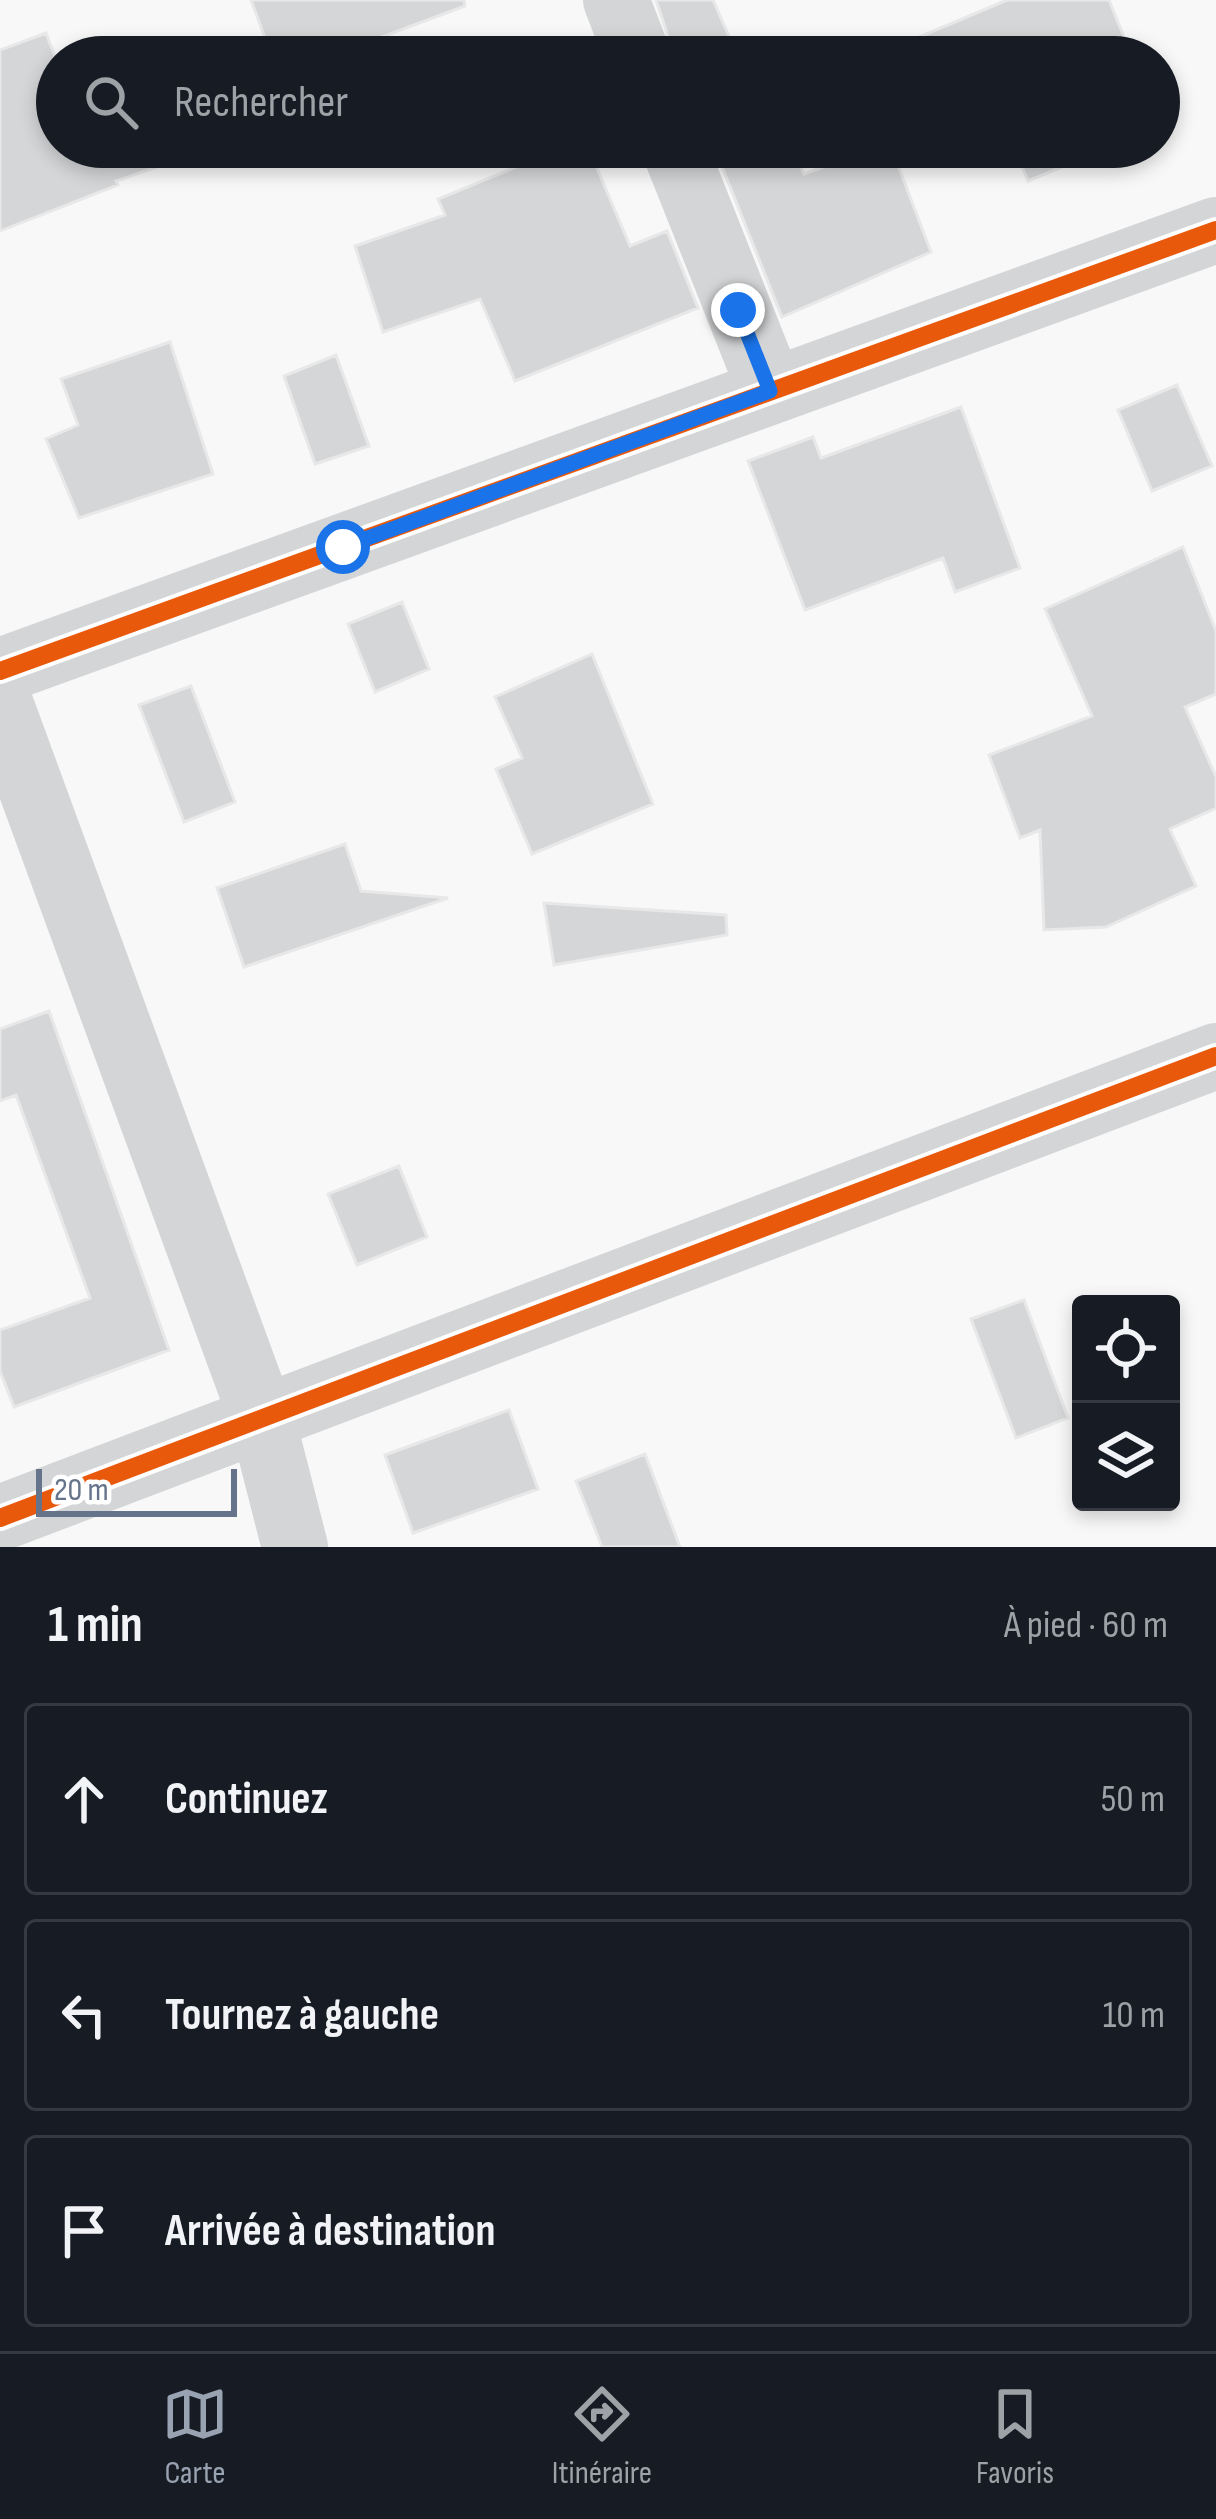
<!DOCTYPE html>
<html lang="fr">
<meta charset="utf-8">
<style>
:root{--surface:#171b24;--page:#20242c;--text:#f1f3f6;--muted:#9ea1a6;--line:#363941;--accent:#98a2b1}
body{margin:0;font-family:"Sofia Sans Condensed",sans-serif;background:var(--page);color:var(--text)}
.controls{position:absolute;right:36px;bottom:36px;display:grid;overflow:hidden;border-radius:12px;box-shadow:0 6px 18px #0003}
.controls button{width:108px;height:108px;display:grid;place-items:center;padding:0;border:0;border-bottom:3px solid var(--line);background:var(--surface);color:var(--text);font:60px sans-serif}
.scale{position:absolute;left:36px;bottom:30px;width:201px;box-sizing:border-box;padding-left:12px;border:6px solid #65748b;border-top:0;font-size:33px;line-height:42px;white-space:nowrap;color:#65748b;-webkit-text-stroke:9px #fff;paint-order:stroke}
.stop{position:absolute;width:36px;height:36px;margin:-27px;border:9px solid #1a73e8;border-radius:50%;background:#fff}
.stop.end{background:#1a73e8;border-color:#fff;box-shadow:0 3px 12px #0008}
.list{margin:0;padding:0;list-style:none}
h2{display:flex;justify-content:space-between;align-items:center;height:156px;margin:0;padding:0 48px;font-size:51px}
h2 small{font-size:39px;font-weight:400;color:var(--muted)}
.list li{display:grid;grid-template-columns:78px 1fr auto;gap:36px;align-items:center;box-sizing:border-box;height:192px;margin:0 24px 24px;padding:0 24px;border:3px solid var(--line);border-radius:12px}
.list b{display:block;font-size:45px;white-space:nowrap}
.list em{font-size:39px;font-style:normal;color:var(--muted)}
.icon{flex:none;width:66px;height:66px;fill:none;stroke:currentColor;stroke-width:2;stroke-linecap:round;stroke-linejoin:round}
.map{position:relative;flex:none;width:1216px;height:1547px;overflow:hidden}
.search{position:absolute;background:var(--surface);box-shadow:0 6px 18px #0003;left:36px;right:36px;top:36px;height:132px;display:flex;align-items:center;gap:30px;box-sizing:border-box;padding:0 42px;border-radius:66px;color:var(--muted);font-size:45px}
.sheet{height:804px;background:var(--surface)}
nav{display:flex;justify-content:space-around;align-items:center;box-sizing:border-box;height:168px;border-top:3px solid var(--line);background:var(--surface);font-size:33px;color:var(--muted)}
nav a{display:grid;justify-items:center;gap:6px}
nav .on{color:var(--accent)}
.map>svg:first-child{display:block}
.building{fill:#d5d6d8;stroke:#e8e8e8;stroke-width:3}
.lines{fill:none;stroke-linecap:round;stroke-linejoin:round}
.minor{stroke:#d4d5d6;stroke-width:66}
.cycleway-casing{stroke:#fff;stroke-width:26}
.cycleway{stroke:#e8590c;stroke-width:18}
.route{stroke:#1a73e8;stroke-width:15}
</style>
<div class="map">
<svg width="1216" height="1547" viewBox="0 0 1216 1547">
<rect width="100%" height="100%" fill="#f8f8f8"/>
<!-- building -->
<path class="building" d="M 251,0 L 464,0 L 465,6 L 328,57 L 272,57 Z
M 656,0 L 713,0 L 738,57 L 675,57 Z
M 1007,0 L 1109,0 L 1132,57 L 872,57 Z
M 46,33 L 57,62 L 57,147 L 209,149 L 116,181 L 118,185 L 0,231 L 0,50 Z
M 565,147 L 588,147 L 630,246 L 667,231 L 698,308 L 515,381 L 480,299 L 383,332 L 355,246 L 445,215 L 438,199 Z
M 748,147 L 792,147 L 804,174 L 879,147 L 891,147 L 931,252 L 782,317 L 719,159 Z
M 1014,147 L 1110,147 L 1028,181 Z
M 170,342 L 213,474 L 79,518 L 46,439 L 78,425 L 61,379 Z
M 336,355 L 369,446 L 315,464 L 284,376 Z
M 1177,385 L 1212,466 L 1152,491 L 1118,410 Z
M 961,407 L 1020,568 L 955,592 L 943,558 L 805,610 L 748,461 L 813,437 L 821,458 Z
M 1183,547 L 1216,631 L 1216,694 L 1185,707 L 1216,777 L 1216,808 L 1170,829 L 1196,886 L 1106,927 L 1044,930 L 1040,830 L 1020,838 L 989,755 L 1092,716 L 1045,609 Z
M 402,602 L 429,669 L 375,692 L 348,624 Z
M 592,654 L 653,804 L 532,854 L 496,769 L 522,758 L 495,697 Z
M 191,686 L 235,802 L 184,822 L 139,705 Z
M 345,844 L 361,891 L 448,898 L 244,967 L 217,888 Z
M 544,903 L 726,915 L 727,935 L 554,965 Z
M 49,1011 L 169,1350 L 14,1407 L 0,1371 L 0,1330 L 90,1298 L 16,1095 L 0,1101 L 0,1029 Z
M 399,1166 L 427,1237 L 357,1265 L 328,1194 Z
M 1024,1300 L 1068,1418 L 1016,1438 L 971,1319 Z
M 509,1410 L 538,1489 L 413,1533 L 385,1455 Z
M 645,1454 L 680,1547 L 602,1547 L 576,1481 Z"/>
<g class="lines">
<!-- minor -->
<path class="minor" d="M 616,0 L 638,57
M 674,147 L 771,391
M 0,671 L 1216,230
M 0,703 L 262,1418 L 295,1547
M 0,1518 L 1216,1056"/>
<defs>
<path id="cycleway" d="M 0,671 L 1216,230
M 0,1518 L 1216,1056"/>
</defs>
<!-- cycleway casing -->
<use href="#cycleway" class="cycleway-casing"/>
<!-- cycleway -->
<use href="#cycleway" class="cycleway"/>
</g>
<g class="lines">
<!-- route -->
<path class="route" d="M 343,547 L 770,391 L 738,310"/>
</g>
</svg>
<div class="controls">
<button><svg class="icon" aria-label="locate" viewBox="0 0 24 24"><circle cx="12" cy="12" r="6"/><path d="M12 2v4M12 18v4M2 12h4M18 12h4"/></svg></button>
<button><svg class="icon" aria-label="layers" viewBox="0 0 24 24"><path d="M12 4l9 5-9 5-9-5zM3 14l9 5 9-5"/></svg></button>
</div>
<div class="scale">20 m</div>
<div class="stop" style="left:343px;top:547px"></div>
<div class="stop end" style="left:738px;top:310px"></div>
<div class="search"><svg class="icon" aria-label="search" viewBox="0 0 24 24"><circle cx="10" cy="10" r="6"/><path d="M15 15l6 6"/></svg>Rechercher</div>
</div>
<section class="sheet">
<h2>1 min<small>À pied · 60 m</small></h2>
<ul class="list">
<li><svg class="icon" aria-label="ahead" viewBox="0 0 24 24"><path d="M12 20V5M6 11l6-6 6 6"/></svg><div><b>Continuez</b></div><em>50 m</em></li>
<li><svg class="icon" aria-label="left" viewBox="0 0 24 24"><path d="M17 20v-9H6M10 6l-5 5 5 5"/></svg><div><b>Tournez à gauche</b></div><em>10 m</em></li>
<li><svg class="icon" aria-label="arrive" viewBox="0 0 24 24"><path d="M6 21V4h12l-3 4 3 4H6"/></svg><div><b>Arrivée à destination</b></div></li>
</ul>
</section>
<nav>
<a class="on"><svg class="icon" aria-label="map" viewBox="0 0 24 24"><path d="M3 6l6-2 6 2 6-2v14l-6 2-6-2-6 2zM9 4v14M15 6v14"/></svg>Carte</a>
<a><svg class="icon" aria-label="directions" viewBox="0 0 24 24"><path d="M12 3l9 9-9 9-9-9zM9 14v-3h6M13 9l2 2-2 2"/></svg>Itinéraire</a>
<a><svg class="icon" aria-label="saved" viewBox="0 0 24 24"><path d="M7 4h10v16l-5-4-5 4z"/></svg>Favoris</a>
</nav>
